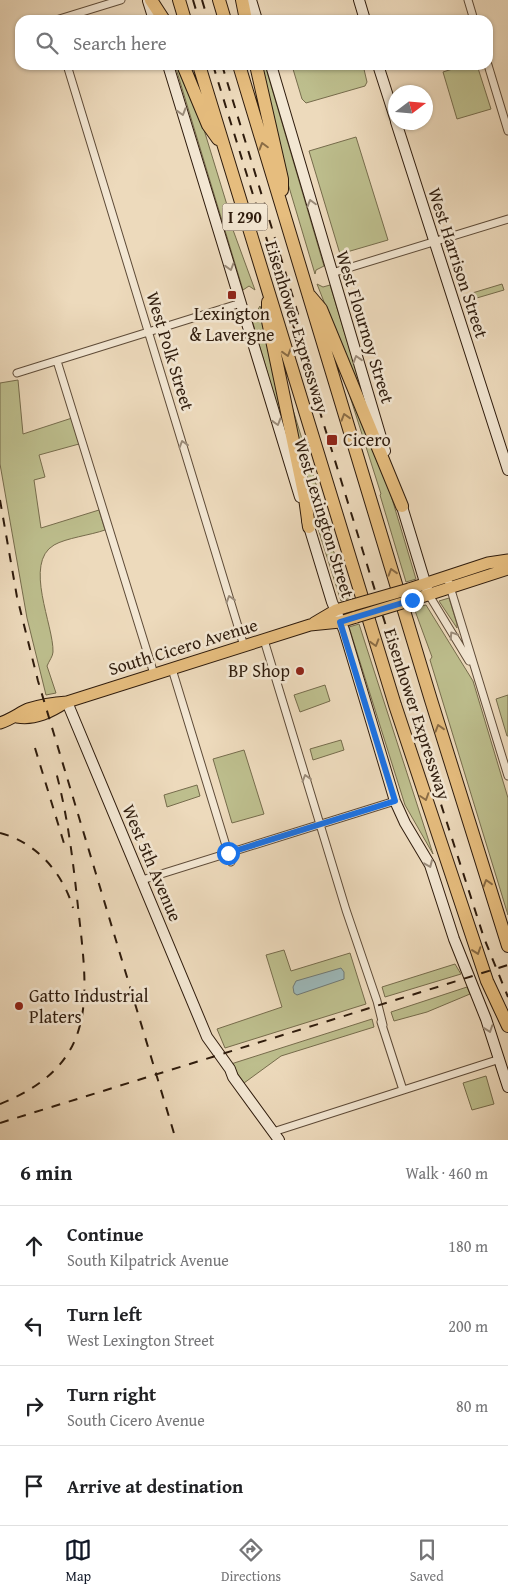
<!DOCTYPE html>
<meta charset="utf-8">
<style>
:root{--surface:#fff;--page:#f2f2f2;--text:#202124;--muted:#757577;--line:#e0e0e0;--accent:#111827}
body{margin:0;font-family:"Gentium Book Plus",serif;background:var(--page);color:var(--text)}
.compass{position:absolute;left:388px;top:85px;width:45px;height:45px;border-radius:50%;background:var(--surface);box-shadow:0 1px 4px #0004;rotate:74deg}
.stop{position:absolute;width:15px;height:15px;margin:-11px;border:4px solid #1a73e8;border-radius:50%;background:#fff}
.stop.end{background:#1a73e8;border-color:#fff;box-shadow:0 1px 5px #0008}
.list{margin:0;padding:0;list-style:none}
h2{display:flex;justify-content:space-between;align-items:center;height:65px;margin:0;padding:0 20px;font-size:21px}
h2 small{font-size:16px;font-weight:400;color:var(--muted)}
.list li{display:grid;grid-template-columns:32px 1fr auto;gap:15px;align-items:center;box-sizing:border-box;height:80px;padding:0 20px;border-top:1px solid var(--line)}
.list b{display:block;font-size:19px;white-space:nowrap}
.list p{margin:0;font-size:16px;white-space:nowrap;color:var(--muted)}
.list em{font-size:16px;font-style:normal;color:var(--muted)}
.icon{flex:none;width:28px;height:28px;fill:none;stroke:currentColor;stroke-width:2;stroke-linecap:round;stroke-linejoin:round}
.map{position:relative;flex:none;width:508px;height:1140px;overflow:hidden}
.search{position:absolute;background:var(--surface);box-shadow:0 1px 4px #0004;left:15px;right:15px;top:15px;height:55px;display:flex;align-items:center;gap:12px;box-sizing:border-box;padding:0 18px;border-radius:15px;color:var(--muted);font-size:19px}
.sheet{height:385px;background:var(--surface)}
nav{display:flex;justify-content:space-around;align-items:center;box-sizing:border-box;height:70px;border-top:1px solid var(--line);background:var(--surface);font-size:14px;color:var(--muted)}
nav a{display:grid;justify-items:center;gap:2px}
nav .on{color:var(--accent)}
.map>svg:first-child{display:block}
.green{fill:#bdbe8d;stroke:#766c4c}
.water{fill:#9cb8b9;stroke:#707974}
.lines{fill:none;stroke-linecap:round;stroke-linejoin:round}
.street-casing{stroke:#5e4b38;stroke-width:9}
.secondary-casing{stroke:#2e1b0c;stroke-width:12}
.primary-casing{stroke:#2e1b0c;stroke-width:13}
.highway-casing{stroke:#2e1b0c;stroke-width:14}
.street{stroke:#f3e7d3;stroke-width:7}
.secondary{stroke:#f3e7d3;stroke-width:10}
.primary{stroke:#e6bd7e;stroke-width:11}
.highway{stroke:#e6bd7e;stroke-width:12}
.rail{stroke:#2e1b0c;stroke-width:2;stroke-dasharray:9 9;stroke-linecap:butt}
.primary-bridge-casing{stroke:#2e1b0c;stroke-width:13;stroke-linecap:butt}
.primary-bridge{stroke:#e6bd7e;stroke-width:11}
.oneway{stroke:#9a8b79}
.oneway2{stroke:#8a6c45}
.route{stroke:#1a73e8;stroke-width:6}
.poi-dot{fill:#8f2418;stroke:#f3e7d3;stroke-width:2}
.labels{text-anchor:middle;stroke-width:5;stroke-linejoin:round;paint-order:stroke}
.shield{fill:#f3e7d3;stroke:#695848;stroke-width:1}
.shield-label{font-size:16px;font-weight:bold;fill:#2e1b0c}
.street-label{font-size:18px;fill:#2e1b0c;stroke:#f3e7d3}
.poi-label{font-size:18px;fill:#2e1b0c;stroke:#f3e7d3;text-anchor:start}
</style>
<div class="map">
<svg width="508" height="1140" viewBox="0 0 508 1140">
<rect width="100%" height="100%" fill="#eddabc"/>
<filter id="stains"><feTurbulence type="fractalNoise" baseFrequency=".004" numOctaves="4"/><feColorMatrix values="0 0 0 0 .2 0 0 0 0 .09 0 0 0 0 .02 0 0 0 .5 -.17"/></filter>
<radialGradient id="worn" r=".72"><stop offset=".6" stop-color="#630" stop-opacity="0"/><stop offset="1" stop-color="#630" stop-opacity=".3"/></radialGradient>
<!-- green -->
<path class="green" d="M 175,65 L 179,65 L 201,120 L 231,218 L 229,219 L 255,290 L 249,286 L 243,290 Z
M 259,65 L 265,65 L 324,266 L 316,270 L 315,274 L 280,157 Z
M 294,65 L 363,65 L 367,82 L 365,86 L 306,103 L 302,99 L 293,69 Z
M 465,65 L 477,65 L 491,109 L 457,119 L 443,72 Z
M 356,137 L 388,240 L 340,254 L 309,151 Z
M 317,284 L 323,287 L 330,285 L 375,432 Z
M 502,284 L 504,290 L 470,300 L 469,294 Z
M 260,306 L 264,319 L 294,464 L 250,313 L 257,311 Z
M 18,380 L 23,434 L 72,418 L 79,444 L 39,455 L 45,477 L 34,480 L 41,528 L 99,510 L 105,530 C 91,535 66,538 54,545 C 23,563 54,626 53,652 C 53,656 49,661 47,666 L 56,693 L 46,695 L 27,618 L 0,464 L 0,383 Z
M 347,387 L 390,492 L 416,579 L 406,582 L 380,495 L 381,494 Z
M 290,400 L 335,546 L 332,547 L 351,598 L 341,601 L 313,513 Z
M 449,598 L 457,624 L 457,628 L 439,601 Z
M 426,605 L 473,681 L 508,798 L 508,915 L 430,660 L 432,657 L 414,608 Z
M 359,624 L 433,854 L 405,805 L 349,627 Z
M 325,685 L 330,701 L 300,712 L 294,695 Z
M 508,695 L 508,736 L 507,736 L 496,699 Z
M 341,740 L 344,750 L 313,760 L 310,749 Z
M 244,750 L 264,814 L 232,823 L 213,759 Z
M 197,785 L 200,796 L 167,807 L 164,795 Z
M 284,950 L 291,971 L 350,953 L 366,1004 L 225,1048 L 217,1029 L 282,1007 L 266,955 Z
M 455,964 L 461,974 L 385,997 L 382,987 Z
M 467,987 L 470,994 L 427,1012 L 394,1021 L 391,1012 Z
M 372,1019 L 374,1027 L 281,1056 L 244,1083 L 231,1064 Z
M 486,1076 L 494,1104 L 472,1110 L 463,1083 Z"/>
<!-- water -->
<path class="water" d="M 341,968 L 344,972 L 344,979 L 297,995 L 294,993 L 293,987 L 296,981 Z"/>
<g class="lines">
<defs>
<path id="street" d="M 468,0 L 474,20
M 56,20 L 121,0
M 67,65 L 244,646
M 488,65 L 508,131
M 332,273 L 508,219
M 57,361 L 154,674
M 17,373 L 241,303
M 447,577 L 508,776
M 429,595 L 469,661
M 264,640 L 346,910 L 377,1001 L 383,1025
M 172,669 L 231,862
M 142,880 L 395,801
M 381,1022 L 403,1090
M 273,1132 L 500,1059"/>
<path id="secondary" d="M 251,0 L 257,20
M 359,0 L 365,20
M 148,1 L 154,20
M 168,65 L 300,497
M 271,65 L 385,451
M 378,65 L 396,121
M 396,122 L 508,470
M 400,500 L 428,592
M 307,520 L 332,602 L 344,630 L 395,801 L 405,823 L 430,865 L 454,939 L 486,1019 L 508,1087
M 67,702 L 207,1037 L 230,1069 L 233,1077 L 279,1140"/>
<path id="primary" d="M 409,589 L 488,563 L 508,560
M 412,600 L 508,569
M 314,623 L 336,610 L 353,605
M 17,717 C 35,720 51,712 66,702
M 0,723 C 12,719 19,713 28,709 C 41,705 53,703 67,702 L 310,625 L 340,622 L 356,617"/>
<path id="highway" d="M 151,0 L 164,20
M 179,0 L 185,20
M 219,0 L 225,20
M 242,0 L 246,20
M 183,65 L 208,125 L 218,139
M 199,65 L 395,705 L 487,981 L 508,1026
M 239,65 L 431,700 L 508,946
M 256,65 L 282,179 L 282,190
M 310,296 L 321,309 L 402,506
M 268,302 L 268,321 L 305,498 L 309,527"/>
</defs>
<!-- street casing -->
<use href="#street" class="street-casing"/>
<!-- secondary casing -->
<use href="#secondary" class="secondary-casing"/>
<!-- primary casing -->
<use href="#primary" class="primary-casing"/>
<!-- highway casing -->
<use href="#highway" class="highway-casing"/>
<!-- street -->
<use href="#street" class="street"/>
<!-- secondary -->
<use href="#secondary" class="secondary"/>
<!-- primary -->
<use href="#primary" class="primary"/>
<!-- highway -->
<use href="#highway" class="highway"/>
<!-- rail -->
<path class="rail" d="M 193,0 L 199,20
M 202,0 L 208,20
M 213,65 L 439,798 L 484,938 L 508,997
M 222,65 L 299,317
M 0,500 L 17,597 L 38,681 L 176,1140
M 35,748 L 66,850
M 0,833 C 36,842 63,873 73,908
M 0,1104 C 100,1064 88,997 78,907 C 73,861 68,817 56,772
M 0,1123 L 508,965"/>
<defs>
<path id="primary-bridge" d="M 353,605 L 409,589
M 356,617 L 412,600"/>
</defs>
<!-- primary-bridge casing -->
<use href="#primary-bridge" class="primary-bridge-casing"/>
<!-- primary-bridge -->
<use href="#primary-bridge" class="primary-bridge"/>
</g>
<!-- one-way arrows -->
<defs><path id="oneway-chevron" d="M-2-3.5L2.5 0L-2 3.5" fill="none" stroke-width="1.6" stroke-linecap="round" stroke-linejoin="round" transform="scale(1.25)"/></defs>
<g class="oneway">
<use href="#oneway-chevron" transform="translate(182 112) rotate(73)"/>
<use href="#oneway-chevron" transform="translate(311 203) rotate(-106)"/>
<use href="#oneway-chevron" transform="translate(230 267) rotate(73)"/>
<use href="#oneway-chevron" transform="translate(357 359) rotate(-107)"/>
<use href="#oneway-chevron" transform="translate(277 422) rotate(73)"/>
<use href="#oneway-chevron" transform="translate(183 444) rotate(-107)"/>
<use href="#oneway-chevron" transform="translate(230 599) rotate(-107)"/>
<use href="#oneway-chevron" transform="translate(453 635) rotate(-123)"/>
<use href="#oneway-chevron" transform="translate(306 778) rotate(-107)"/>
<use href="#oneway-chevron" transform="translate(429 864) rotate(67)"/>
<use href="#oneway-chevron" transform="translate(489 1029) rotate(71)"/>
</g>
<g class="oneway2">
<use href="#oneway-chevron" transform="translate(263 146) rotate(-106)"/>
<use href="#oneway-chevron" transform="translate(287 353) rotate(73)"/>
<use href="#oneway-chevron" transform="translate(345 417) rotate(-107)"/>
<use href="#oneway-chevron" transform="translate(392 572) rotate(-107)"/>
<use href="#oneway-chevron" transform="translate(375 643) rotate(73)"/>
<use href="#oneway-chevron" transform="translate(439 728) rotate(-107)"/>
<use href="#oneway-chevron" transform="translate(425 797) rotate(72)"/>
<use href="#oneway-chevron" transform="translate(487 883) rotate(-107)"/>
<use href="#oneway-chevron" transform="translate(477 951) rotate(71)"/>
</g>
<g class="lines">
<!-- route -->
<path class="route" d="M 228,853 L 395,801 L 340,622 L 412,600"/>
</g>
<!-- markers -->
<g class="poi-dot">
<rect x="227" y="290" width="10" height="10" rx="2.5"/>
<rect x="326" y="434" width="12" height="12" rx="2.5"/>
<circle cx="300" cy="671" r="5"/>
<circle cx="19" cy="1006" r="5"/>
</g>
<g class="labels">
<!-- shield labels -->
<rect class="shield" x="222.5" y="203.5" width="45" height="27" rx="4"/>
<g class="shield-label">
<text x="245" y="223">I 290</text>
</g>
<!-- street labels -->
<g class="street-label">
<text transform="translate(458 263) rotate(72)" y="6">West Harrison Street</text>
<text transform="translate(297 327) rotate(73)" y="6">Eisenhower Expressway</text>
<text transform="translate(365 327) rotate(73)" y="6">West Flournoy Street</text>
<text transform="translate(170 351) rotate(73)" y="6">West Polk Street</text>
<text transform="translate(324 518) rotate(73)" y="6">West Lexington Street</text>
<text transform="translate(183 647) rotate(-17)" y="6">South Cicero Avenue</text>
<text transform="translate(417 714) rotate(72)" y="6">Eisenhower Expressway</text>
<text transform="translate(152 863) rotate(67)" y="6">West 5th Avenue</text>
</g>
<!-- poi labels -->
<g class="poi-label">
<text x="232" y="320" text-anchor="middle">Lexington<tspan x="232" dy="21">&amp; Lavergne</tspan></text>
<text x="343" y="446">Cicero</text>
<text x="290" y="677" text-anchor="end">BP Shop</text>
<text x="29" y="1002">Gatto Industrial<tspan x="29" dy="21">Platers</tspan></text>
</g>
</g>
<rect width="100%" height="100%" filter="url(#stains)"/>
<rect width="100%" height="100%" fill="url(#worn)"/>
</svg>
<svg class="compass" viewBox="-18 -18 36 36"><path d="M0-13l5 13h-10z" fill="#e53935"/><path d="M0 13l5-13h-10z" fill="#757577"/></svg>
<div class="stop" style="left:228px;top:853px"></div>
<div class="stop end" style="left:412px;top:600px"></div>
<div class="search"><svg class="icon" aria-label="search" viewBox="0 0 24 24"><circle cx="10" cy="10" r="6"/><path d="M15 15l6 6"/></svg>Search here</div>
</div>
<section class="sheet">
<h2>6 min<small>Walk · 460 m</small></h2>
<ul class="list">
<li><svg class="icon" aria-label="ahead" viewBox="0 0 24 24"><path d="M12 20V5M6 11l6-6 6 6"/></svg><div><b>Continue</b><p>South Kilpatrick Avenue</p></div><em>180 m</em></li>
<li><svg class="icon" aria-label="left" viewBox="0 0 24 24"><path d="M17 20v-9H6M10 6l-5 5 5 5"/></svg><div><b>Turn left</b><p>West Lexington Street</p></div><em>200 m</em></li>
<li><svg class="icon" aria-label="right" viewBox="0 0 24 24"><path d="M7 20v-9h11M14 6l5 5-5 5"/></svg><div><b>Turn right</b><p>South Cicero Avenue</p></div><em>80 m</em></li>
<li><svg class="icon" aria-label="arrive" viewBox="0 0 24 24"><path d="M6 21V4h12l-3 4 3 4H6"/></svg><div><b>Arrive at destination</b></div></li>
</ul>
</section>
<nav>
<a class="on"><svg class="icon" aria-label="map" viewBox="0 0 24 24"><path d="M3 6l6-2 6 2 6-2v14l-6 2-6-2-6 2zM9 4v14M15 6v14"/></svg>Map</a>
<a><svg class="icon" aria-label="directions" viewBox="0 0 24 24"><path d="M12 3l9 9-9 9-9-9zM9 14v-3h6M13 9l2 2-2 2"/></svg>Directions</a>
<a><svg class="icon" aria-label="saved" viewBox="0 0 24 24"><path d="M7 4h10v16l-5-4-5 4z"/></svg>Saved</a>
</nav>
